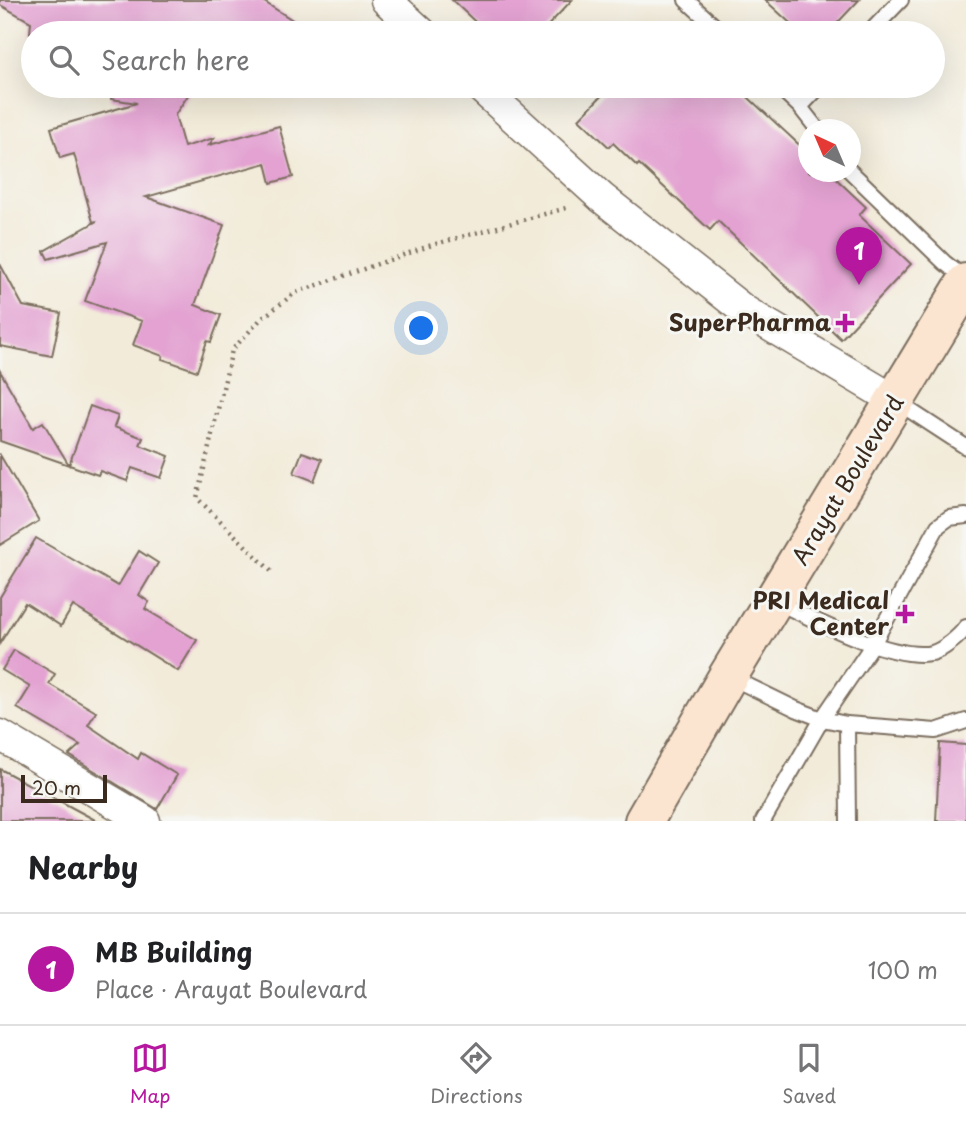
<!DOCTYPE html>
<meta charset="utf-8">
<style>
:root{--surface:#fff;--page:#f6f6f6;--text:#202124;--muted:#757577;--line:#e0e0e0;--accent:#b5179e}
body{margin:0;font-family:"Playpen Sans",sans-serif;background:var(--page);color:var(--text)}
.compass{position:absolute;left:798px;top:119px;width:63px;height:63px;border-radius:50%;background:var(--surface);box-shadow:0 7px 28px #0002;rotate:316deg}
.scale{position:absolute;left:21px;bottom:18px;width:86px;box-sizing:border-box;padding-left:7px;border:4px solid #3b2a1e;border-top:0;font-size:19px;line-height:24px;white-space:nowrap;color:#3b2a1e;-webkit-text-stroke:5px #f6f6f2;paint-order:stroke}
.you{position:absolute;left:422px;top:329px;width:24px;height:24px;margin:-18px;border:5px solid #fff;border-radius:50%;background:#1a73e8;box-shadow:0 0 0 10px #1a73e833}
.badge{display:grid;place-items:center;width:46px;height:46px;border-radius:50%;background:var(--accent);color:#fff;font-size:23px;font-weight:700}
.pin{position:absolute;translate:-50% -58px;filter:drop-shadow(0 2px 4px #0008)}
.pin::after{content:'';position:absolute;top:37px;width:24px;height:21px;background:inherit;clip-path:polygon(0 0,100% 0,50% 100%)}
.list{margin:0;padding:0;list-style:none}
h2{display:flex;justify-content:space-between;align-items:center;height:91px;margin:0;padding:0 28px;font-size:30px}
h2 small{font-size:23px;font-weight:400;color:var(--muted)}
.list li{display:grid;grid-template-columns:46px 1fr auto;gap:21px;align-items:center;box-sizing:border-box;height:112px;padding:0 28px;border-top:2px solid var(--line)}
.list b{display:block;font-size:26px;white-space:nowrap}
.list p{margin:0;font-size:23px;white-space:nowrap;color:var(--muted)}
.list em{font-size:23px;font-style:normal;color:var(--muted)}
.icon{flex:none;width:38px;height:38px;fill:none;stroke:currentColor;stroke-width:2;stroke-linecap:round;stroke-linejoin:round}
.map{position:relative;flex:none;width:966px;height:821px;overflow:hidden}
.search{position:absolute;background:var(--surface);box-shadow:0 7px 28px #0002;left:21px;right:21px;top:21px;height:77px;display:flex;align-items:center;gap:18px;box-sizing:border-box;padding:0 24px;border-radius:38px;color:var(--muted);font-size:26px}
.sheet{height:203px;background:var(--surface)}
nav{display:flex;justify-content:space-around;align-items:center;box-sizing:border-box;height:98px;border-top:2px solid var(--line);background:var(--surface);font-size:19px;color:var(--muted)}
nav a{display:grid;justify-items:center;gap:4px}
nav .on{color:var(--accent)}
.map>svg:first-child{display:block}
.building{fill:#e3a2d2}
.lines{fill:none;stroke-linecap:round;stroke-linejoin:round}
.service-casing{stroke:#7b6e5f;stroke-width:18}
.minor-casing{stroke:#7b6e5f;stroke-width:33}
.secondary-casing{stroke:#7b6e5f;stroke-width:42}
.path{stroke:#7b6e5f;stroke-width:4.5;stroke-dasharray:2 5;stroke-linecap:butt}
.service{stroke:#fff;stroke-width:14}
.minor{stroke:#fff;stroke-width:30}
.secondary{stroke:#fce5d0;stroke-width:38}
.poi-dot{fill:#b5179e;stroke:#f6f6f2;stroke-width:2.5}
.labels{text-anchor:middle;stroke-width:6;stroke-linejoin:round;paint-order:stroke}
.poi-label{font-size:23px;font-weight:bold;fill:#3b2a1e;stroke:#f6f6f2;text-anchor:end}
.street-label{font-size:23px;fill:#3b2a1e;stroke:#f6f6f2}
</style>
<div class="map">
<svg width="966" height="821" viewBox="0 0 966 821">
<rect width="100%" height="100%" fill="#f6f6f2"/>
<filter id="ink" filterUnits="userSpaceOnUse"><feTurbulence type="fractalNoise" baseFrequency=".0143" numOctaves="2"/><feDisplacementMap in="SourceGraphic" scale="14" xChannelSelector="R" yChannelSelector="G"/><feConvolveMatrix kernelMatrix="1 2 1 2 8 2 1 2 1" color-interpolation-filters="sRGB"/></filter>
<filter id="wash" filterUnits="userSpaceOnUse"><feTurbulence type="fractalNoise" baseFrequency=".00686" numOctaves="4" result="noise"/><feDisplacementMap in="SourceGraphic" scale="28" xChannelSelector="R" yChannelSelector="G"/><feGaussianBlur stdDeviation="1.57" result="paint"/><feColorMatrix in="noise" values="0 0 0 0 0 0 0 0 0 0 0 0 0 0 0 0 0 1.4 0 .05"/><feComposite in="paint" operator="in"/></filter>
<g filter="url(#wash)">
<rect width="100%" height="100%" fill="#f2ebd9"/>
<g id="blocks">
<!-- building -->
<path class="building" d="M 0,0 L 261,0 L 313,33 L 30,33 L 31,22 L 0,5 Z
M 452,0 L 572,0 L 541,33 L 487,33 Z
M 765,0 L 859,0 L 828,33 L 801,33 Z
M 112,86 L 194,86 L 175,115 L 184,147 L 214,138 L 209,145 L 279,126 L 293,177 L 271,183 L 266,163 L 146,197 L 224,225 L 195,305 L 221,315 L 211,342 L 207,341 L 197,371 L 162,359 L 163,356 L 133,345 L 142,321 L 85,301 L 107,242 L 48,259 L 44,251 L 97,221 L 93,222 L 74,154 L 60,158 L 51,128 L 137,103 L 111,99 Z
M 611,86 L 736,86 L 808,153 L 808,172 L 829,172 L 866,207 L 859,215 L 911,264 L 841,339 L 718,221 L 710,230 L 639,164 L 637,166 L 613,143 L 609,147 L 579,119 Z
M 0,264 L 23,306 L 61,313 L 52,356 L 0,346 Z
M 0,371 L 33,428 L 43,422 L 69,465 L 90,406 L 118,416 L 114,427 L 143,438 L 140,445 L 169,456 L 161,478 L 132,468 L 127,481 L 100,471 L 98,475 L 0,441 Z
M 302,452 L 322,459 L 314,481 L 294,473 Z
M 0,455 L 39,521 L 0,545 Z
M 36,538 L 118,586 L 139,551 L 158,563 L 139,595 L 149,602 L 145,609 L 197,640 L 178,671 L 73,606 L 61,626 L 25,603 L 0,643 L 0,597 Z
M 14,650 L 55,674 L 49,684 L 96,712 L 88,725 L 138,759 L 141,753 L 177,775 L 157,809 L 69,755 L 80,745 L 17,708 L 30,687 L 2,670 Z
M 940,743 L 966,745 L 966,821 L 936,821 Z
M 0,769 L 97,821 L 0,821 Z"/>
</g>
</g>
<g filter="url(#ink)">
<use href="#blocks" fill-opacity="0" stroke="#7b6e5f" stroke-width="2"/>
<g class="lines">
<defs>
<path id="service" d="M 686,0 L 722,33
M 869,33 L 901,0
M 778,86 L 800,107 L 818,130
M 800,107 L 820,86
M 850,171 L 945,263 L 966,279
M 897,402 L 966,447
M 775,601 C 812,619 892,661 932,653 C 943,650 960,636 966,627
M 728,676 L 796,709 L 822,719 L 873,644 L 938,526 L 949,518 L 966,516
M 847,724 L 848,821
M 763,821 L 822,719 L 847,724 L 936,731 L 966,721"/>
<path id="minor" d="M 386,0 L 422,33
M 479,86 L 602,198 L 745,311 L 896,401
M 0,735 L 145,821"/>
<path id="secondary" d="M 644,821 L 728,676 L 966,283"/>
</defs>
<!-- service casing -->
<use href="#service" class="service-casing"/>
<!-- minor casing -->
<use href="#minor" class="minor-casing"/>
<!-- secondary casing -->
<use href="#secondary" class="secondary-casing"/>
<!-- path -->
<path class="path" d="M 271,571 L 197,498 L 232,350 L 261,319 L 295,293 L 432,245 L 570,207"/>
<!-- service -->
<use href="#service" class="service"/>
<!-- minor -->
<use href="#minor" class="minor"/>
<!-- secondary -->
<use href="#secondary" class="secondary"/>
</g>
</g>
<!-- markers -->
<g class="poi-dot">
<path d="M841.5 312.5h7v7h7v7h-7v7h-7v-7h-7v-7h7z"/>
<path d="M901.5 603.5h7v7h7v7h-7v7h-7v-7h-7v-7h7z"/>
</g>
<g class="labels">
<!-- poi labels -->
<g class="poi-label">
<text x="831" y="331">SuperPharma</text>
<text x="889" y="609">PRI Medical<tspan x="889" dy="26">Center</tspan></text>
</g>
<!-- street labels -->
<g class="street-label">
<text transform="translate(848 480) rotate(-59)" y="8">Arayat Boulevard</text>
</g>
</g>
</svg>
<svg class="compass" viewBox="-18 -18 36 36"><path d="M0-13l5 13h-10z" fill="#e53935"/><path d="M0 13l5-13h-10z" fill="#757577"/></svg>
<div class="scale">20 m</div>
<div class="you"></div>
<div class="pin badge" style="left:859px;top:285px">1</div>
<div class="search"><svg class="icon" aria-label="search" viewBox="0 0 24 24"><circle cx="10" cy="10" r="6"/><path d="M15 15l6 6"/></svg>Search here</div>
</div>
<section class="sheet">
<h2>Nearby<small></small></h2>
<ul class="list">
<li><span class="badge">1</span><div><b>MB Building</b><p>Place · Arayat Boulevard</p></div><em>100 m</em></li>
</ul>
</section>
<nav>
<a class="on"><svg class="icon" aria-label="map" viewBox="0 0 24 24"><path d="M3 6l6-2 6 2 6-2v14l-6 2-6-2-6 2zM9 4v14M15 6v14"/></svg>Map</a>
<a><svg class="icon" aria-label="directions" viewBox="0 0 24 24"><path d="M12 3l9 9-9 9-9-9zM9 14v-3h6M13 9l2 2-2 2"/></svg>Directions</a>
<a><svg class="icon" aria-label="saved" viewBox="0 0 24 24"><path d="M7 4h10v16l-5-4-5 4z"/></svg>Saved</a>
</nav>
